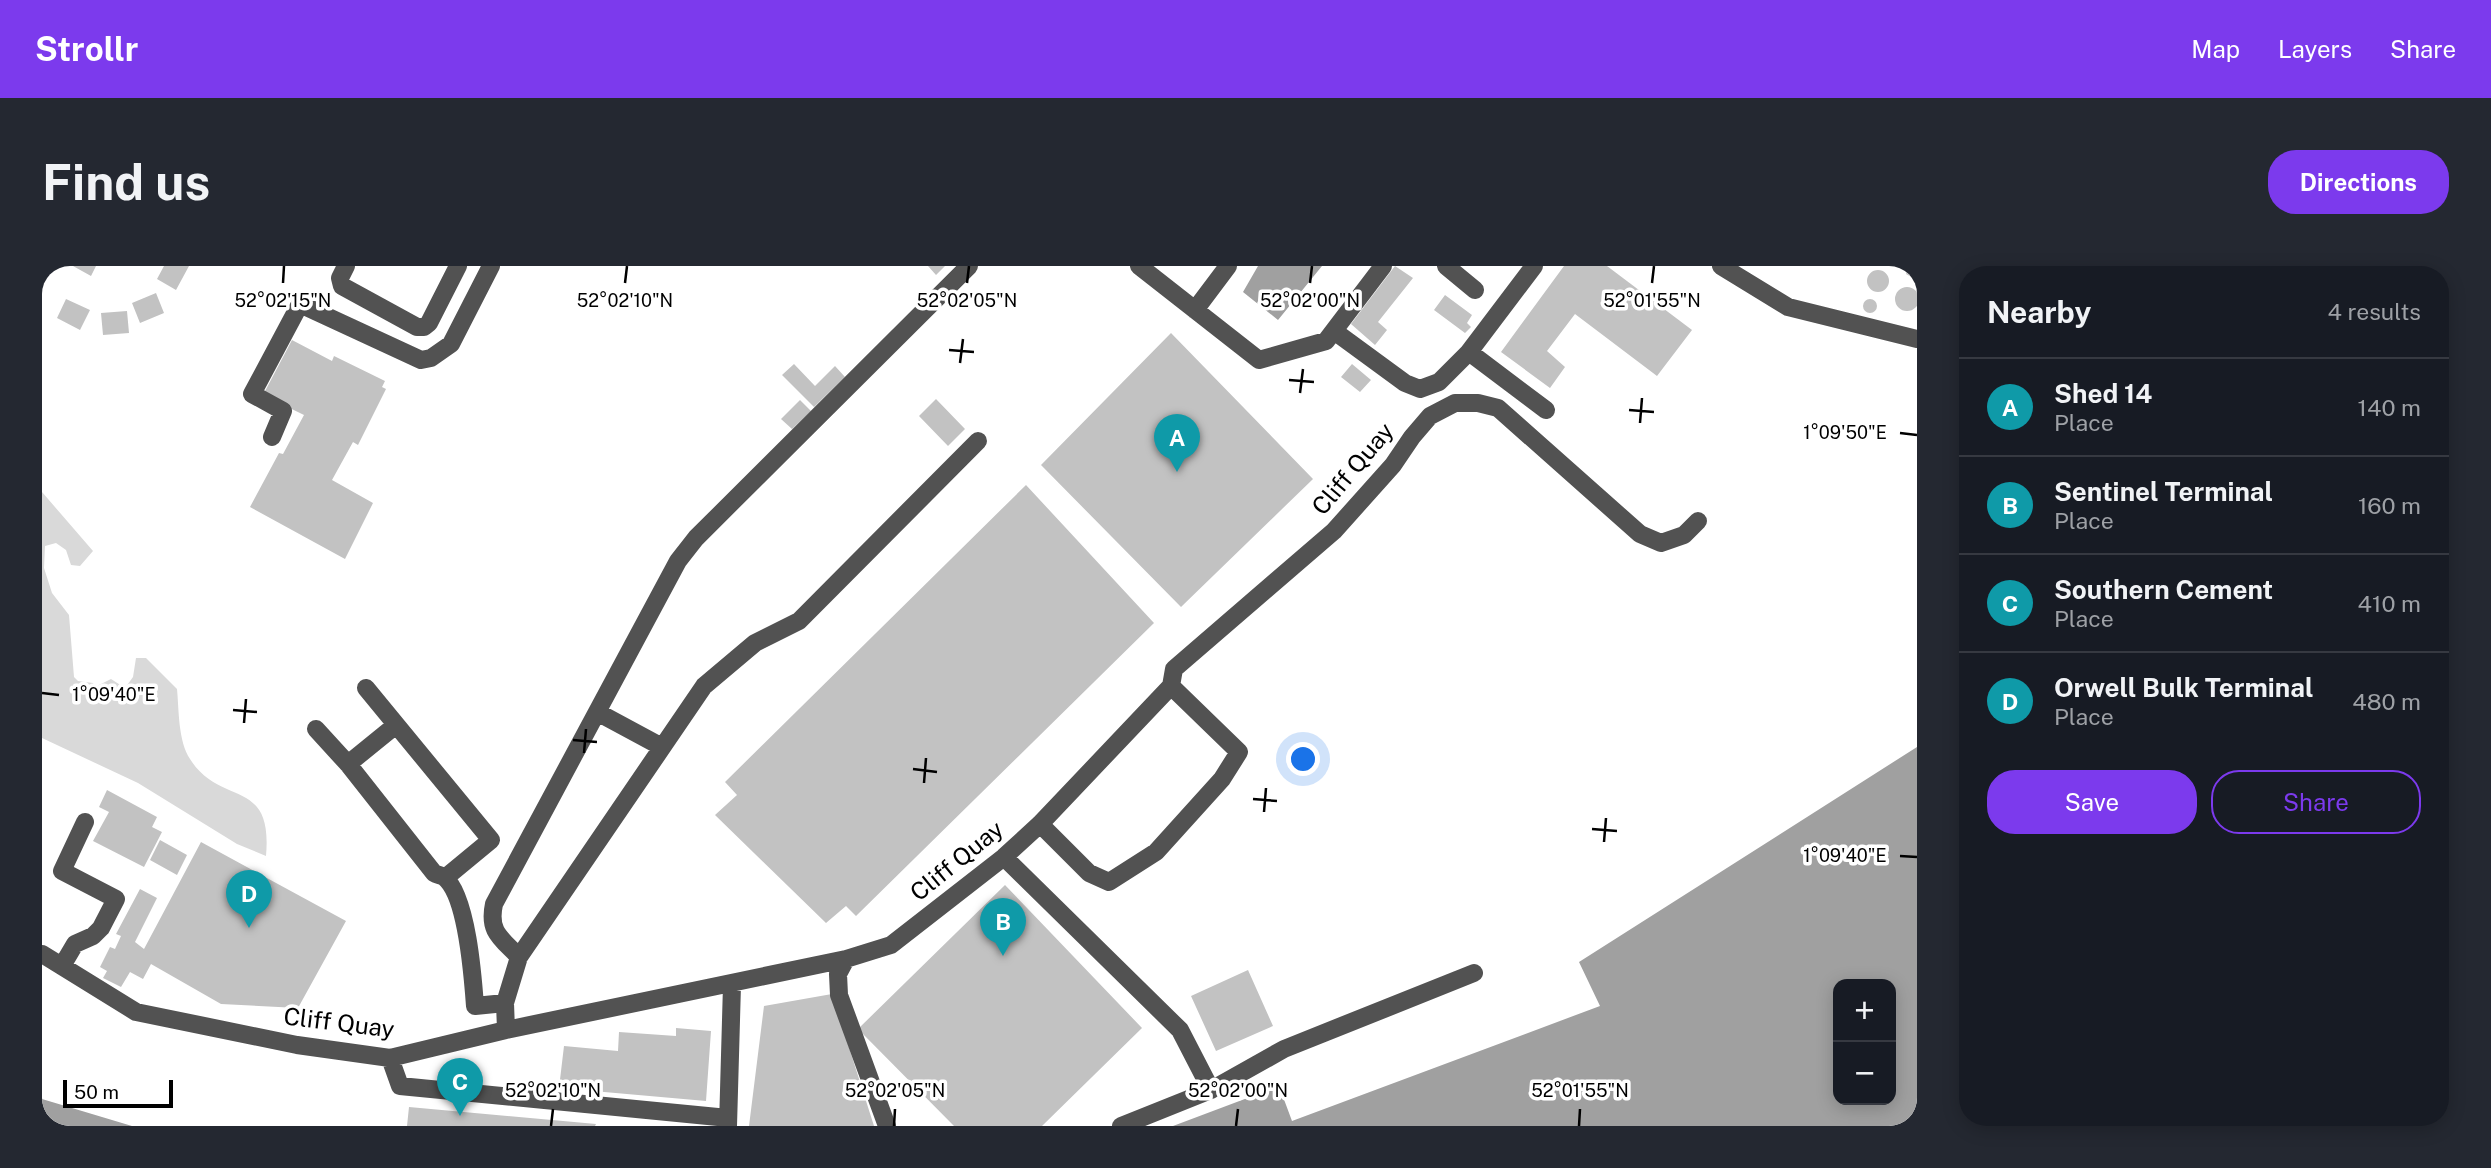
<!DOCTYPE html>
<meta charset="utf-8">
<style>
:root{--surface:#171b24;--page:#242831;--text:#f1f3f6;--muted:#9ea1a6;--line:#363941;--accent:#7c3aed}
body{margin:0;font-family:"Public Sans",sans-serif;background:var(--page);color:var(--text)}
.controls{position:absolute;right:21px;bottom:21px;display:grid;overflow:hidden;border-radius:14px;box-shadow:0 4px 18px #0003}
.controls button{width:63px;height:63px;display:grid;place-items:center;padding:0;border:0;border-bottom:2px solid var(--line);background:var(--surface);color:var(--text);font:35px sans-serif}
.scale{position:absolute;left:21px;bottom:18px;width:110px;box-sizing:border-box;padding-left:7px;border:4px solid #000;border-top:0;font-size:19px;line-height:24px;white-space:nowrap;color:#000;-webkit-text-stroke:5px #fff;paint-order:stroke}
.you{position:absolute;left:1262px;top:494px;width:24px;height:24px;margin:-18px;border:5px solid #fff;border-radius:50%;background:#1a73e8;box-shadow:0 0 0 10px #1a73e833}
.badge{display:grid;place-items:center;width:46px;height:46px;border-radius:50%;background:var(--accent);color:#fff;font-size:23px;font-weight:700}
.pin{position:absolute;translate:-50% -58px;filter:drop-shadow(0 2px 4px #0008)}
.pin::after{content:'';position:absolute;top:37px;width:24px;height:21px;background:inherit;clip-path:polygon(0 0,100% 0,50% 100%)}
.list{margin:0;padding:0;list-style:none}
h2{display:flex;justify-content:space-between;align-items:center;height:91px;margin:0;padding:0 28px;font-size:30px}
h2 small{font-size:23px;font-weight:400;color:var(--muted)}
.list li{display:grid;grid-template-columns:46px 1fr auto;gap:21px;align-items:center;box-sizing:border-box;height:98px;padding:0 28px;border-top:2px solid var(--line)}
.list b{display:block;font-size:26px;white-space:nowrap}
.list p{margin:0;font-size:23px;white-space:nowrap;color:var(--muted)}
.list em{font-size:23px;font-style:normal;color:var(--muted)}
.actions{display:flex;gap:14px;padding:21px 28px}
.actions a{flex:1;padding:16px 0;border:2px solid var(--accent);border-radius:28px;text-align:center;font-size:24px;color:var(--accent)}
.actions .main{background:var(--accent);color:#fff}
.map{position:relative;flex:none;width:1875px;height:860px;overflow:hidden;border-radius:28px}
header{display:flex;align-items:center;gap:42px;box-sizing:border-box;height:98px;padding:0 35px;background:var(--accent);color:#fff}
header strong{font-size:33px}
nav{display:flex;gap:38px;margin-inline-start:auto;font-size:24px}
.intro{display:flex;align-items:center;justify-content:space-between;box-sizing:border-box;height:168px;padding:0 42px}
h1{margin:0;font-size:49px}
.button{padding:18px 32px;border-radius:28px;background:var(--accent);color:#fff;font-size:24px;font-weight:700}
main{display:flex;gap:42px;padding:0 42px}
aside{flex:1;background:var(--surface);border-radius:28px;box-shadow:0 4px 18px #0003}
.map>svg:first-child{display:block}
.green{fill:#d9d9d9}
.water{fill:#a0a0a0;fill-rule:evenodd}
.building{fill:#c2c2c2}
.lines{fill:none;stroke-linecap:round;stroke-linejoin:round}
.minor{stroke:#525252;stroke-width:18}
.ticks{fill:none;stroke:#000;stroke-width:2.5}
.labels{text-anchor:middle;stroke-width:7;stroke-linejoin:round;paint-order:stroke}
.street-label{font-size:24px;fill:#000;stroke:#fff}
.ticks-label{font-size:18px;text-anchor:middle;fill:#000;stroke:#fff;stroke-width:7;stroke-linejoin:round;paint-order:stroke}
</style>
<header>
<strong>Strollr</strong>
<nav><a>Map</a><a>Layers</a><a>Share</a></nav>
</header>
<div class="intro"><h1>Find us</h1><a class="button">Directions</a></div>
<main>
<div class="map">
<svg width="1875" height="860" viewBox="0 0 1875 860">
<rect width="100%" height="100%" fill="#fff"/>
<!-- green -->
<path class="green" d="M 0,226 L 51,285 L 38,300 L 29,299 L 24,284 L 14,277 L 3,280 L 2,302 L 10,327 L 27,349 L 32,411 L 36,415 L 51,417 L 53,421 L 69,413 L 83,422 L 91,411 L 94,392 L 104,392 L 135,423 C 137,444 136,475 148,493 C 179,542 231,510 224,590 L 195,578 L 96,517 L 0,472 Z"/>
<!-- water -->
<path class="water" d="M 1216,0 L 1280,0 L 1236,54 L 1201,26 Z
M 1875,481 L 1875,860 L 1131,860 L 1237,820 L 1250,855 L 1558,740 L 1537,696 ZM 1796,718 L 1849,718 L 1849,834 L 1796,834 Z
M 0,833 L 90,860 L 0,860 Z"/>
<!-- building -->
<path class="building" d="M 31,0 L 54,0 L 49,10 Z
M 122,0 L 147,0 L 134,24 L 115,13 Z
M 886,0 L 903,0 L 894,9 Z
M 1353,0 L 1371,12 L 1336,56 L 1345,64 L 1333,79 L 1309,58 Z
M 1522,0 L 1565,0 L 1650,64 L 1615,110 L 1533,48 L 1505,85 L 1523,101 L 1508,122 L 1459,86 Z
M 1868,0 L 1875,0 L 1875,14 L 1864,8 Z
M1825 15a11 11 0 1 1 22 0a11 11 0 1 1-22 0Z
M1853 33a12 12 0 1 1 24 0a12 12 0 1 1-24 0Z
M 114,27 L 122,47 L 98,57 L 90,37 Z
M 1403,29 L 1430,49 L 1425,57 L 1429,61 L 1423,67 L 1392,44 Z
M1821 40a7 7 0 1 1 14 0a7 7 0 1 1-14 0Z
M 24,33 L 48,44 L 38,64 L 15,52 Z
M 85,45 L 87,67 L 61,69 L 59,47 Z
M 1129,67 L 1271,213 L 1139,341 L 999,199 Z
M 250,74 L 290,95 L 292,90 L 343,115 L 340,121 L 344,123 L 316,179 L 311,176 L 290,214 L 331,237 L 303,293 L 208,241 L 237,187 L 241,188 L 262,149 L 221,129 Z
M 752,98 L 773,120 L 793,100 L 803,111 L 772,141 L 740,109 Z
M 1310,98 L 1329,114 L 1318,126 L 1299,111 Z
M 894,133 L 923,163 L 906,180 L 877,150 Z
M 758,134 L 769,145 L 750,163 L 739,153 Z
M 984,219 L 1112,357 L 814,650 L 804,640 L 784,657 L 673,549 L 695,529 L 683,516 Z
M 65,524 L 115,551 L 110,561 L 120,566 L 102,601 L 51,575 L 67,546 L 57,541 Z
M 118,574 L 145,589 L 135,609 L 108,594 Z
M 159,576 L 304,655 L 256,742 L 179,738 L 109,698 L 101,713 L 88,706 L 79,721 L 61,712 L 65,705 L 58,701 L 68,681 L 73,683 L 79,670 L 74,668 L 98,623 L 115,632 L 93,676 L 102,683 Z
M 963,619 L 1100,762 L 1000,860 L 912,860 L 816,763 Z
M 1206,704 L 1231,760 L 1174,785 L 1149,730 Z
M 790,728 L 832,860 L 707,860 L 722,740 Z
M 634,762 L 669,765 L 664,835 L 517,822 L 522,780 L 576,785 L 577,766 L 634,770 Z
M 367,841 L 554,858 L 553,860 L 365,860 Z"/>
<g class="lines">
<!-- minor -->
<path class="minor" d="M 304,0 L 298,12 L 300,20 L 375,61 L 382,61 L 387,57 L 416,0
M 1097,0 L 1217,94 L 1284,75 L 1341,0
M 1404,0 L 1433,24
M 1679,0 L 1746,41 L 1875,73
M 1153,44 L 1186,0
M 1292,65 L 1363,117 L 1378,123 L 1397,116 L 1427,86 L 1492,0
M 1427,86 L 1504,144
M 230,171 L 241,145 L 210,128 L 258,38 L 379,94 L 389,92 L 409,78 L 449,0
M 324,422 L 449,574 L 403,612
M 555,446 L 620,481
M 274,463 L 306,498 L 392,607 C 395,609 399,609 402,611 C 425,629 431,712 433,740 L 463,737
M 306,498 L 354,459
M 998,558 L 1047,607 L 1067,616 L 1114,586 L 1180,513 L 1197,486 L 1129,420
M 962,591 L 1138,764 L 1169,824 L 1079,860
M 0,688 L 94,746 L 255,779 L 348,792 L 464,764 L 804,693 L 849,679 L 962,591 L 998,558 L 1129,420 L 1132,403 L 1292,265 L 1351,199 L 1370,171 L 1388,150 L 1413,137 L 1436,137 L 1456,142 L 1598,268 L 1619,277 L 1642,269 L 1656,255
M 477,691 C 459,672 446,666 452,638 L 636,295 L 654,272 L 927,0
M 804,693 L 796,708 L 797,729 L 845,860
M 20,700 L 33,678 L 51,670 L 59,662 L 74,633 L 20,605 L 43,556
M 464,764 L 463,737 L 477,691 L 662,420 L 713,377 L 757,355 L 936,175
M 348,792 L 358,820 L 686,852
M 1169,824 L 1242,783 L 1432,707
M 686,860 L 690,719"/>
</g>
<!-- ticks -->
<path class="ticks" d="M 241,17 L 242,0M 583,17 L 585,0M 925,17 L 927,0M 1268,17 L 1270,0M 1610,17 L 1612,0M 907,84 L 932,86M 918,97 L 921,73M 1247,114 L 1272,116M 1258,127 L 1261,103M 1587,144 L 1612,146M 1598,157 L 1600,132M 1858,167 L 1875,169M 0,427 L 17,429M 191,444 L 215,446M 202,457 L 204,433M 531,474 L 555,476M 542,487 L 544,463M 871,503 L 895,506M 882,517 L 884,492M 1211,533 L 1235,535M 1222,546 L 1224,522M 1550,563 L 1575,565M 1562,576 L 1564,552M 1858,590 L 1875,591M 509,860 L 511,843M 852,860 L 853,843M 1194,860 L 1196,843M 1537,860 L 1538,843"/>
<g class="labels">
<!-- street labels -->
<g class="street-label">
<text transform="translate(1311 203) rotate(-50)" y="8">Cliff Quay</text>
<text transform="translate(915 595) rotate(-39)" y="8">Cliff Quay</text>
<text transform="translate(297 757) rotate(7)" y="8">Cliff Quay</text>
</g>
</g>
<g class="ticks-label">
<text x="241" y="41">52°02'15"N</text>
<text x="583" y="41">52°02'10"N</text>
<text x="925" y="41">52°02'05"N</text>
<text x="1268" y="41">52°02'00"N</text>
<text x="1610" y="41">52°01'55"N</text>
<text x="1803" y="173">1°09'50"E</text>
<text x="72" y="435">1°09'40"E</text>
<text x="1803" y="596">1°09'40"E</text>
<text x="511" y="831">52°02'10"N</text>
<text x="853" y="831">52°02'05"N</text>
<text x="1196" y="831">52°02'00"N</text>
<text x="1538" y="831">52°01'55"N</text>
</g>
</svg>
<div class="controls">
<button>+</button>
<button>−</button>
</div>
<div class="scale">50 m</div>
<div class="you"></div>
<div class="pin badge" style="left:1135px;top:206px;background:#0f9aa8">A</div>
<div class="pin badge" style="left:961px;top:690px;background:#0f9aa8">B</div>
<div class="pin badge" style="left:418px;top:850px;background:#0f9aa8">C</div>
<div class="pin badge" style="left:207px;top:662px;background:#0f9aa8">D</div>
</div>
<aside>
<h2>Nearby<small>4 results</small></h2>
<ul class="list">
<li><span class="badge" style="background:#0f9aa8">A</span><div><b>Shed 14</b><p>Place</p></div><em>140 m</em></li>
<li><span class="badge" style="background:#0f9aa8">B</span><div><b>Sentinel Terminal</b><p>Place</p></div><em>160 m</em></li>
<li><span class="badge" style="background:#0f9aa8">C</span><div><b>Southern Cement</b><p>Place</p></div><em>410 m</em></li>
<li><span class="badge" style="background:#0f9aa8">D</span><div><b>Orwell Bulk Terminal</b><p>Place</p></div><em>480 m</em></li>
</ul>
<div class="actions"><a class="main">Save</a><a>Share</a></div>
</aside>
</main>
